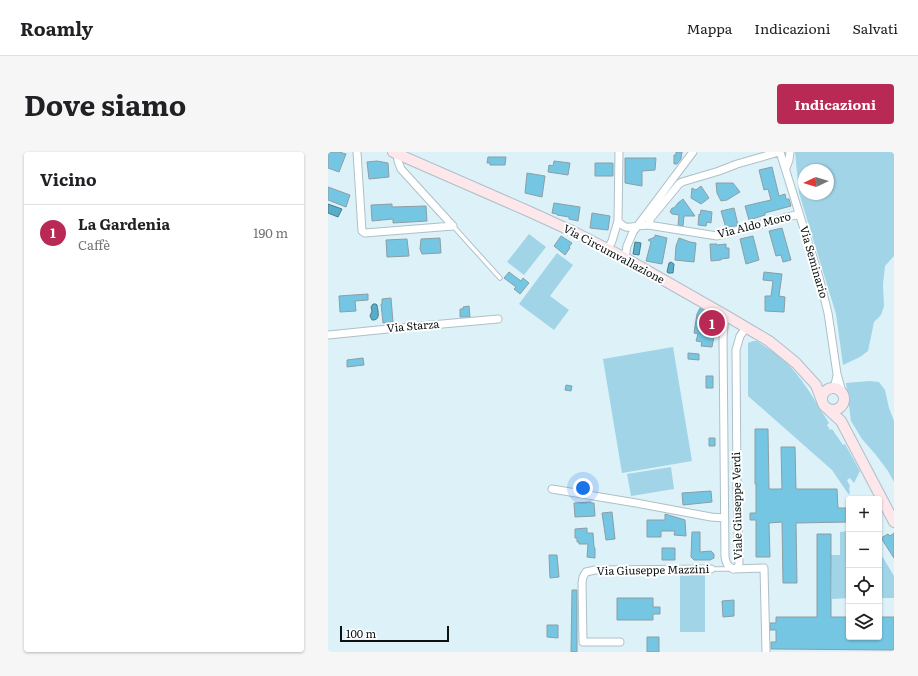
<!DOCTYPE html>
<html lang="it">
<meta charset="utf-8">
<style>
:root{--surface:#fff;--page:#f6f6f6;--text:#202124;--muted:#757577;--line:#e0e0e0;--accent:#b82956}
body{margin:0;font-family:Literata,serif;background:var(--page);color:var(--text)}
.controls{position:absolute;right:12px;bottom:12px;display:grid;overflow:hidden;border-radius:4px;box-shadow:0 1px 3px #0004}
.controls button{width:36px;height:36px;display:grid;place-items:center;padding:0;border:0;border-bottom:1px solid var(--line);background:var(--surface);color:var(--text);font:20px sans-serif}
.compass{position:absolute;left:470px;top:12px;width:36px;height:36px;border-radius:50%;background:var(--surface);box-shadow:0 1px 3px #0004;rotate:266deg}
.scale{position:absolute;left:12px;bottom:10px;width:109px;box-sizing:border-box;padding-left:4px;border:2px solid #0b1214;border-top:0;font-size:11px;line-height:14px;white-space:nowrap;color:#0b1214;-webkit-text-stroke:3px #fff;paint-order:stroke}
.you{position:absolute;left:255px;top:336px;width:14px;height:14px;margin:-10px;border:3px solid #fff;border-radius:50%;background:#1a73e8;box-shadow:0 0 0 6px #1a73e833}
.badge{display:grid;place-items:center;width:26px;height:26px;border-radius:50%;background:var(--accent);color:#fff;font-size:13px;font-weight:700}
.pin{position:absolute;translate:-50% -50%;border:2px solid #fff;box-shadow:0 1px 4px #0006}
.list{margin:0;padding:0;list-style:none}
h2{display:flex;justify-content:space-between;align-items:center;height:52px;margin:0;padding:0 16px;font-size:17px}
h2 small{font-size:13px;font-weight:400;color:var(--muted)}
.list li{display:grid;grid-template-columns:26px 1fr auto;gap:12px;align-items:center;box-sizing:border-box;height:56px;padding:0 16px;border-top:1px solid var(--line)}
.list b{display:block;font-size:15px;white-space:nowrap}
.list p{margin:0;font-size:13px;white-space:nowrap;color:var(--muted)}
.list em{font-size:13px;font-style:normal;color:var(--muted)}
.icon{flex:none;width:22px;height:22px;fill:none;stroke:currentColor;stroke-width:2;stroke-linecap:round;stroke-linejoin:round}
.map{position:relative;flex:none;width:566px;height:500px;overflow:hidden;border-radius:4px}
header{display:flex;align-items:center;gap:24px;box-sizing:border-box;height:56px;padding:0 20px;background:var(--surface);border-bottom:1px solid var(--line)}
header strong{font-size:19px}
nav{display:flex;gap:22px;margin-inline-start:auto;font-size:14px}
.intro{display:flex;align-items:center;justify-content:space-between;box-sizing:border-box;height:96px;padding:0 24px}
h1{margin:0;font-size:28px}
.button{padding:10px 18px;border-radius:4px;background:var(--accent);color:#fff;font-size:14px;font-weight:700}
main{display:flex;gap:24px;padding:0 24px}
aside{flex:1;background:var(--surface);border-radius:4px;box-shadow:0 1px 3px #0004}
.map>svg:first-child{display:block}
.green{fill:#a1d4e7;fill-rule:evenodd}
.water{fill:#5aadc8;stroke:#427e92}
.building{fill:#74c6e2;stroke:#8c9ea5}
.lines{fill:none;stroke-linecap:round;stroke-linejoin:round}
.lane-casing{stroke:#aec0c7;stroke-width:5.5}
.street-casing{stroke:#aec0c7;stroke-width:9}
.secondary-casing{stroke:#aec0c7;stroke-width:12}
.lane{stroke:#fff;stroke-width:3.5}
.street{stroke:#fff;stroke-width:7}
.secondary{stroke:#fde7eb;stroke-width:10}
.labels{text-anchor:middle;stroke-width:4;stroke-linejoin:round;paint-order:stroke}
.street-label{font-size:11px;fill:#0b1214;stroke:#fff}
</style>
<header>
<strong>Roamly</strong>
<nav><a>Mappa</a><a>Indicazioni</a><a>Salvati</a></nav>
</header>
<div class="intro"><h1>Dove siamo</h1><a class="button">Indicazioni</a></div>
<main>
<aside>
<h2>Vicino<small></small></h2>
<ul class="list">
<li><span class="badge">1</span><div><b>La Gardenia</b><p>Caffè</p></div><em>190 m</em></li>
</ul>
</aside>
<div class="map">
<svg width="566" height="500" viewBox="0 0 566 500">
<rect width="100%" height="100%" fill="#ddf1f8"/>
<!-- green -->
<path class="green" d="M 467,0 L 566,0 L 566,104 L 557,114 L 555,133 L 556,154 L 553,163 L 546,170 L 540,199 L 532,205 L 515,213 L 508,162 L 471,41 ZM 476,18 L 500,18 L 500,42 L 476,42 Z
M 201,82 L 218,95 L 196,123 L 179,110 Z
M 229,101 L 245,113 L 222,144 L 241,158 L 226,178 L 191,152 Z
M 425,189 L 429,189 C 437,195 447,200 455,207 C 474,225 487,249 501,271 L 499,273 L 502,278 L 504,277 L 515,293 L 517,292 L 532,319 L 526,331 L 522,326 L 519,328 L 522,334 L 521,338 L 522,339 L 521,343 L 504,318 L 420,244 L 420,191 Z
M 345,195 L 364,309 L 294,321 L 275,207 Z
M 541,229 L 551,230 L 557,238 L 561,256 L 566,269 L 566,330 L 560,319 L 548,303 L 534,287 L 523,269 L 518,231 Z
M 343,315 L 346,337 L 303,344 L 299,322 Z
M 521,379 L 521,446 L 504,447 L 503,403 L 512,403 L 512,380 Z
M 551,399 L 566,424 L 566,446 L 551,446 Z
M 377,421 L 377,480 L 352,480 L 352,422 Z"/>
<!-- water -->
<path class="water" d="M 0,52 L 14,57 L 10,65 L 0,61 Z
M 307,90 L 313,91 L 311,103 L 305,102 Z
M 343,110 L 346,112 L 345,121 L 340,121 L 339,120 L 341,111 Z
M 45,152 L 48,152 L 49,153 C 50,159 53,169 44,168 L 42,164 L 44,159 L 43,155 Z"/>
<!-- building -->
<path class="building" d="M 0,0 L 11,0 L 18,2 L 11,20 L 0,16 Z
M 348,0 L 354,0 L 353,7 L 349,12 L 346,12 L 346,3 L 348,3 Z
M 160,5 L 178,5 L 177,13 L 162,13 L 162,11 L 159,11 Z
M 297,6 L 328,6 L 327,18 L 314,19 L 314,34 L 297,31 Z
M 49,9 L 60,11 L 61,25 L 41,27 L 39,10 Z
M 226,9 L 242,11 L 240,23 L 220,20 L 221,13 L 225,14 Z
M 267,11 L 285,11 L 285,24 L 267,24 Z
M 444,15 L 451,44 L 457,42 L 458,47 L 461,47 L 463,54 L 437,61 L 437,63 L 421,68 L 417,54 L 443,48 L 440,37 L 436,38 L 431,18 Z
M 199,21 L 217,24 L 214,45 L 197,41 Z
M 388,31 L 405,31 L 412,40 L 399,48 L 393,49 L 389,41 Z
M 373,34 L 381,46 L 373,52 L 363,46 L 364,36 L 368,38 Z
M 0,35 L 22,43 L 18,55 L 0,48 Z
M 355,47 L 367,64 L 356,64 L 355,74 L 350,73 L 351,63 L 344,62 L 342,60 L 344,56 L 346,56 L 350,51 Z
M 226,51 L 252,55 L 250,69 L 241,67 L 241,65 L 229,63 L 229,62 L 224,61 Z
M 64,52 L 64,55 L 98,54 L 99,69 L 65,71 L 65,67 L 44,69 L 43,53 Z
M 406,56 L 410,73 L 398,76 L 393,59 Z
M 373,58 L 384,60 L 383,71 L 379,70 L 378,74 L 370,73 L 371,62 L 372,63 Z
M 264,61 L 282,64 L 280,78 L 262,76 Z
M 454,76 L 463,108 L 455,110 L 453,103 L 448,104 L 441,79 Z
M 327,83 L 339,86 L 334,112 L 318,109 L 323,90 L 320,88 L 327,85 Z
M 233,84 L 244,91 L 241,95 L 242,96 L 237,103 L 226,94 Z
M 425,84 L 431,108 L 418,112 L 412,87 Z
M 112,86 L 113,101 L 94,102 L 92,97 L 93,87 Z
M 351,86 L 362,90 L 368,91 L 366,110 L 347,108 L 348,94 Z
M 79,87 L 81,104 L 59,105 L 58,88 Z
M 382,92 L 389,92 L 389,93 L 398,92 L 398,96 L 401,96 L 401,106 L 393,107 L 393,108 L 383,109 Z
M 181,120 L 193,129 L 195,126 L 201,131 L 192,142 L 186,137 L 188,135 L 176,126 Z
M 436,120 L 454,122 L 451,144 L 457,145 L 456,160 L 437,159 L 437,144 L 443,144 L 445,129 L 435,128 Z
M 40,142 L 40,148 L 27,149 L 28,159 L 12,160 L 11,144 Z
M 63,146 L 65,170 L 55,171 L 53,152 L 54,152 L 54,147 Z
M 141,154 L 142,165 L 132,165 L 132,157 L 135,157 L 135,155 Z
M 372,156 L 388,165 L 390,168 L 391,175 L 390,183 L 386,184 L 384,195 L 373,194 L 374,190 L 368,189 L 370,182 L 366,181 L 369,162 Z
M 360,201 L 371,202 L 371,208 L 360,207 Z
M 35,206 L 36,213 L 19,215 L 19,208 Z
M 378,224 L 385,224 L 385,236 L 378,236 Z
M 238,233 L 244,234 L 243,239 L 237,238 Z
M 427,277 L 440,277 L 441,337 L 454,337 L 453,295 L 467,295 L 468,337 L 509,337 L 510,356 L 521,356 L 521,370 L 468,371 L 469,431 L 455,431 L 454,370 L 441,371 L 442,405 L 428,405 L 428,368 L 422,368 L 422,361 L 428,361 L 428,332 L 427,332 Z
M 381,286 L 387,286 L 387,294 L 381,294 Z
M 383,339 L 384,350 L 355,353 L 354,341 Z
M 263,350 L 263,351 L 266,351 L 267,364 L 247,365 L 246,351 Z
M 284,360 L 287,387 L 278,388 L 274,361 Z
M 337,362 L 357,368 L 358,384 L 346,383 L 347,379 L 333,379 L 333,385 L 319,385 L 319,368 L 337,368 Z
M 259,376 L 259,381 L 265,381 L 266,395 L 267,396 L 267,406 L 259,405 L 260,392 L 251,392 L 251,390 L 249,390 L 249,386 L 247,386 L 247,377 Z
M 364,380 L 372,380 L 372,400 L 383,399 L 386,402 L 386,406 L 382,408 L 366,408 L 363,405 Z
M 566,381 L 566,406 L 553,386 L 560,382 L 562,384 Z
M 489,382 L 503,382 L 503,465 L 521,465 L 521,485 L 551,485 L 551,465 L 566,465 L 566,498 L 443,497 L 443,490 L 448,490 L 448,478 L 442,478 L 442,471 L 448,471 L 448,465 L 489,465 Z
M 334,396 L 347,396 L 347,408 L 334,408 Z
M 221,403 L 229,403 L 231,425 L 222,426 Z
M 244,438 L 249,438 L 249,500 L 243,500 Z
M 289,446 L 325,446 L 325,455 L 332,455 L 332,462 L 325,462 L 325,468 L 289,468 Z
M 406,448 L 406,464 L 395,465 L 394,449 Z
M 219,473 L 230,473 L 230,486 L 219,485 Z
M 319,485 L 331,485 L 331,500 L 319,500 Z"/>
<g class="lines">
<defs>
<path id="lane" d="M 125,74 L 172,126
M 383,417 L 404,417"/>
<path id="street" d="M 29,0 L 34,79 L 37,81 L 125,74
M 69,0 L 70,9 L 73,17 L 125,74
M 452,0 L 491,125 L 500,161 L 509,222 L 514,240
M 458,16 L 461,8 L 462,0
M 290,69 C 297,77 300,76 309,74 C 313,73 317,74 320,73 L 389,84 L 471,62
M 320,73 L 323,66 L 351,32 L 354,30 L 391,19 L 409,12 L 451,0
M 280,97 L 284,89 L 290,69 L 291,0
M 297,106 L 299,94 L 305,80 L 365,0
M 397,163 L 395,186 L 397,405 C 398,411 399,414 405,417
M 0,183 L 70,176 L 170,167
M 506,236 L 509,224
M 224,337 L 308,351 L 383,365 L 396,366
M 405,417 L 409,416 L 411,413 L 409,336 L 408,198 L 412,184 L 418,176
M 405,417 L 436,416 L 438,500
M 292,490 L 255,490 L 254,431 L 255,425 L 258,420 L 267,418 L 383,417"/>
<path id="secondary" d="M 65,0 L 200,59 L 246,80 L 297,106 L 397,163 L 441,189 L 468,211 L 488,233 L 494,249
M494 247a11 11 0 1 1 22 0a11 11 0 1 1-22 0Z
M 501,258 L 513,269 L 566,370"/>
</defs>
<!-- lane casing -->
<use href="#lane" class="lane-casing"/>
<!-- street casing -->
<use href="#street" class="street-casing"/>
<!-- secondary casing -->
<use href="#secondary" class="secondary-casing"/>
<!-- lane -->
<use href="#lane" class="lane"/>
<!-- street -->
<use href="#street" class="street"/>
<!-- secondary -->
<use href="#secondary" class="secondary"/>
</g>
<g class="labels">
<!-- street labels -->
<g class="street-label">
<text transform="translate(426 73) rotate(-14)" y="4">Via Aldo Moro</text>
<text transform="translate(286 102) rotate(28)" y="4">Via Circumvallazione</text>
<text transform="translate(486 110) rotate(74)" y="4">Via Seminario</text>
<text transform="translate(85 174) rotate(-5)" y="4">Via Starza</text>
<text transform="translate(409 354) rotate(-91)" y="4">Viale Giuseppe Verdi</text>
<text transform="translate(325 418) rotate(-1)" y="4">Via Giuseppe Mazzini</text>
</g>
</g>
</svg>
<div class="controls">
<button>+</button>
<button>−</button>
<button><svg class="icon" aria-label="locate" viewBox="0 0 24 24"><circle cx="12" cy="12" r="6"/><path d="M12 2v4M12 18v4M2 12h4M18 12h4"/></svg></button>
<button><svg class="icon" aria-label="layers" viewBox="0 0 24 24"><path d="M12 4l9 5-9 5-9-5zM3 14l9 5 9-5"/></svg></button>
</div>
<svg class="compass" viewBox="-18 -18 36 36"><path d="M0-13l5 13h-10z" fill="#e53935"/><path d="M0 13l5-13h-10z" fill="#757577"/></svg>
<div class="scale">100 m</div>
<div class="you"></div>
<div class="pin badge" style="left:384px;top:171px">1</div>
</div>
</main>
